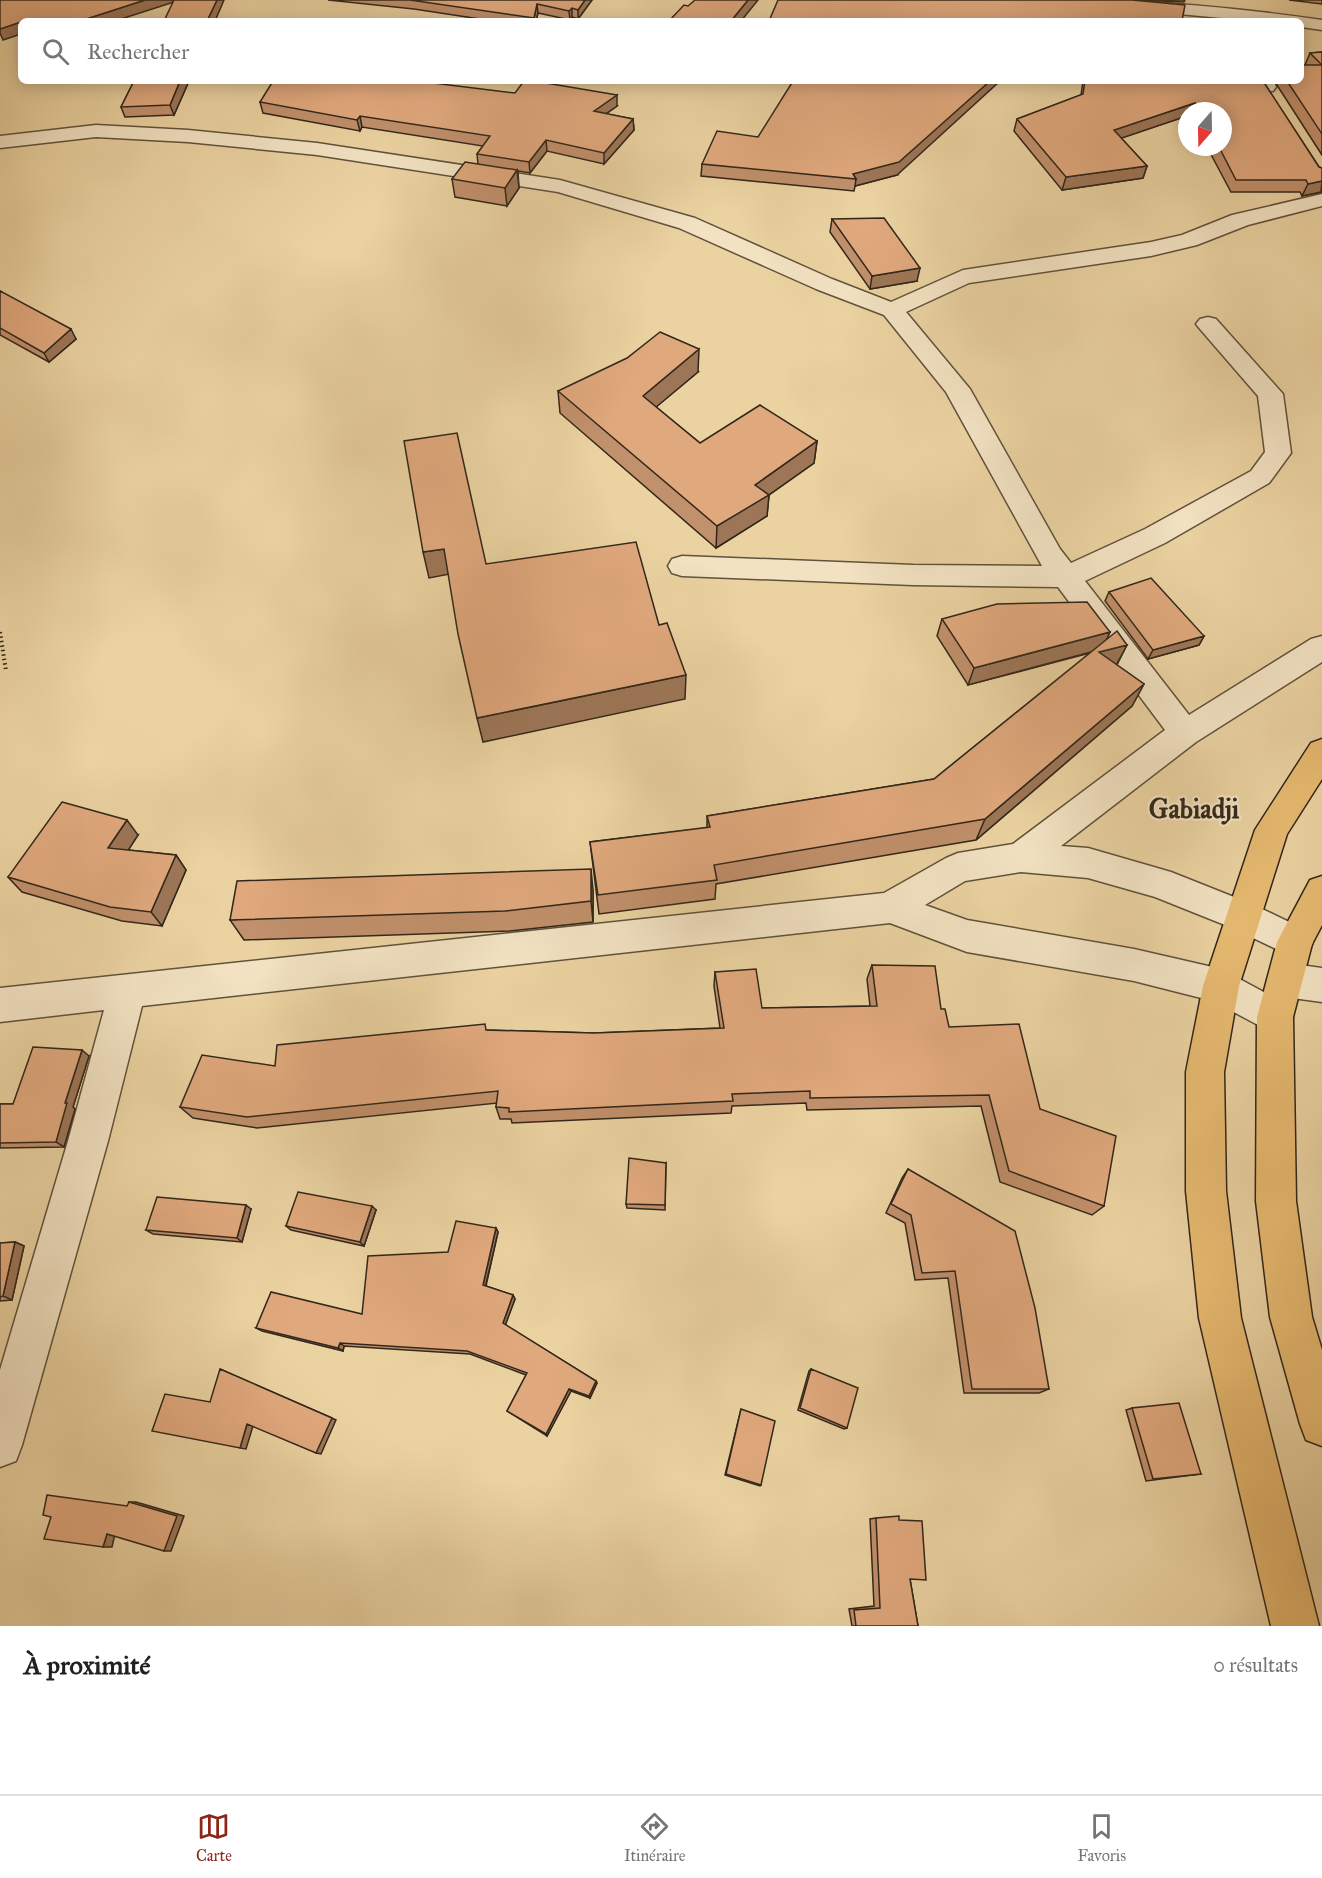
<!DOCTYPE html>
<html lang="fr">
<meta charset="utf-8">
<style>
:root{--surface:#fff;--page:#f2f2f2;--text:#202124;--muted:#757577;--line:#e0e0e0;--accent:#8f2418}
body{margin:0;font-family:"IM FELL Great Primer",serif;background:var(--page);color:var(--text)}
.compass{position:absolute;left:1178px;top:102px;width:54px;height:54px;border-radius:50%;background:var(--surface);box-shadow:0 3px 15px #0003;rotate:200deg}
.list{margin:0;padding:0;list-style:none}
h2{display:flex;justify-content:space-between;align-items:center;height:78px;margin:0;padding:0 24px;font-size:26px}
h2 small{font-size:20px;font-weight:400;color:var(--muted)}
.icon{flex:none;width:33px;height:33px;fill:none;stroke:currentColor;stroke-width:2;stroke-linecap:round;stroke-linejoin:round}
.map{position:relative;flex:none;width:1322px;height:1626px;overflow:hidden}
.search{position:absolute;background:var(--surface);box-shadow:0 3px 15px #0003;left:18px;right:18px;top:18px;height:66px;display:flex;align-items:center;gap:15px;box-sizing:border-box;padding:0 21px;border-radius:9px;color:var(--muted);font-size:22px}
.sheet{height:168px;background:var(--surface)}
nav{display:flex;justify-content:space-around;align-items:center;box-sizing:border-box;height:84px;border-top:2px solid var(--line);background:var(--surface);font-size:16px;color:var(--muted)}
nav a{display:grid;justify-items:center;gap:3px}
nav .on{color:var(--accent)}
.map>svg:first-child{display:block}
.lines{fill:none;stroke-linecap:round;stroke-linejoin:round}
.minor-casing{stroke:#60523c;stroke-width:3}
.major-casing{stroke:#32271a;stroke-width:3}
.path{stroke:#32271a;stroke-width:4;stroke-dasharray:1.5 3;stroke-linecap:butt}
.minor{fill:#f2e2c2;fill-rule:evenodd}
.major{fill:#e6b970;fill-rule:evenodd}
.wall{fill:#c1906c;stroke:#32271a;stroke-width:1.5}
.shaded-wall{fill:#9d7658;stroke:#32271a;stroke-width:1.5}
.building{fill:#e0a87d;stroke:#32271a;stroke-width:1.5}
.labels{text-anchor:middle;stroke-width:4.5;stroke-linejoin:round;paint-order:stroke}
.district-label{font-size:27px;font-weight:bold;fill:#32271a;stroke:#f2e2c2}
</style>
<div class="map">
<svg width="1322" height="1626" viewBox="0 0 1322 1626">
<rect width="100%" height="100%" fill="#ebd2a1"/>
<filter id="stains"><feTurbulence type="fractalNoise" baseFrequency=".00333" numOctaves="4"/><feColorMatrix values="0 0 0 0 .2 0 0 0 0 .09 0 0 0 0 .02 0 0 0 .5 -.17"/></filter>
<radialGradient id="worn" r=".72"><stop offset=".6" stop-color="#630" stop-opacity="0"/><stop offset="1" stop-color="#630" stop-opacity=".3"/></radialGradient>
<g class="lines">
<defs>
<path id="minor" d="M 1072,0 C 1157,0 1238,8 1322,20 L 1322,30 L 1301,27 L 1301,21 L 1254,21 L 1081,5 L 1075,4 Z
M 1254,81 L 1274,81 L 1276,87 L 1273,91 L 1259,91 Z
M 96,125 L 188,130 L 317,143 L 560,180 L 695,218 L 832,279 L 891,302 L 963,270 L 1151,242 L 1182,235 L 1232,215 L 1322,194 L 1322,206 L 1248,225 L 1197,245 L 1151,256 L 969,283 L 906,312 L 970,389 L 1060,549 L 1071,563 L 1145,529 L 1251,471 L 1265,452 L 1258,396 L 1200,329 L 1196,324 L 1200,319 L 1208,317 L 1216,319 L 1283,394 L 1291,453 L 1269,483 L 1165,543 L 1085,581 L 1189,715 L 1311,639 L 1322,636 L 1322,662 L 1196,742 L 1061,846 L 1088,848 L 1171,872 L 1254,905 L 1308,931 L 1313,942 L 1308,953 L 1295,958 L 1230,927 L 1155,897 L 1088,878 L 1021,872 L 965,881 L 925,905 L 967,920 L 1134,949 L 1221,969 L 1288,1005 L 1293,1017 L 1288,1029 L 1275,1034 L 1213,1001 L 1134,981 L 967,952 L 890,923 L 142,1006 L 108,1141 L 22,1445 L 16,1461 L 0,1467 L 0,1370 L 68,1141 L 104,1010 L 0,1022 L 0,988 L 884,893 L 946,858 L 958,853 L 1013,844 L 1165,730 L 1058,587 L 913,585 L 682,576 L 672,573 L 668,566 L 672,559 L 682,556 L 913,565 L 1042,566 L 946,392 L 884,315 L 816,289 L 679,228 L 558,192 L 317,155 L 188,142 L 96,137 L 0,148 L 0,136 Z
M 1285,963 L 1322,968 L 1322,1002 L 1285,997 L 1272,992 L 1267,980 L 1272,968 Z"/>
<path id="major" d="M 1322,739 L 1322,779 L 1287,834 L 1239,986 L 1224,1072 L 1226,1191 L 1241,1318 L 1319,1626 L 1271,1626 L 1199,1318 L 1186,1191 L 1186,1072 L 1203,986 L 1255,830 L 1311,743 Z
M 1322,876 L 1322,925 L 1312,944 L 1293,1017 L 1296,1201 L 1312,1317 L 1322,1350 L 1322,1446 L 1306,1440 L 1300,1424 L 1270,1317 L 1256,1201 L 1257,1017 L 1277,942 L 1310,880 Z"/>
</defs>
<!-- minor casing -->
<use href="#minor" class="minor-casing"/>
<!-- major casing -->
<use href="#major" class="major-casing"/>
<!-- path -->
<path class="path" d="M 0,632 L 6,671"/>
<!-- minor -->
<use href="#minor" class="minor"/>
<!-- major -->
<use href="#major" class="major"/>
</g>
<!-- wall -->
<path class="wall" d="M 328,0 L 592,0 L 578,19 L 572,17 L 570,20 L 538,13 L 536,21 L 493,21 L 414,9 Z
M 778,0 L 1185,0 L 1184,2 L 1135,0 Z
M 1289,0 L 1322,0 L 1322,4 Z
M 1322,52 L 1322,155 L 1275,82 L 1266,81 L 1301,81 L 1305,65 L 1310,53 Z
M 134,81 L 189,81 L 174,115 L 125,117 L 121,107 Z
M 1083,81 L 1263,81 L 1319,167 L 1322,168 L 1322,192 L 1302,196 L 1300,192 L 1231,192 L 1207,147 L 1223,147 L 1223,111 L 1187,111 L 1187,116 L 1121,138 L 1147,166 L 1143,178 L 1062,190 L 1014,131 L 1017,119 L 1081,95 Z
M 260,102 L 617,106 L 606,114 L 633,119 L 634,130 L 604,164 L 547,151 L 530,173 L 518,171 L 519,188 L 507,206 L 455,197 L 452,179 L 478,164 L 477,154 L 483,146 L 362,127 L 360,131 L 263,113 Z
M 758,137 L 897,175 L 855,186 L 854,191 L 701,176 L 702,164 Z
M 832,219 L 917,281 L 870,289 L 830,232 Z
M 0,291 L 76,339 L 49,362 L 0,335 Z
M 698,372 L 656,407 L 700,443 L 817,441 L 814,463 L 769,495 L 767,516 L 716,548 L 560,413 L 558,391 Z
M 1109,592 L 1204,636 L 1199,645 L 1148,659 L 1105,601 Z
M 942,619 L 1110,632 L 1107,639 L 1127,645 L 1117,665 L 1144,684 L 1132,706 L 976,840 L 716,884 L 715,899 L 599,914 L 590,842 L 707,828 L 707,816 L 934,779 L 1090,653 L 968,685 L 937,636 Z
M 138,835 L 128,850 L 176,855 L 186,870 L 162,926 L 122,921 L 22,892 L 8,877 Z
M 593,890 L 593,922 L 510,931 L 244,940 L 230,920 Z
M 872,965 L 941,1009 L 949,1027 L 1040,1109 L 1104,1206 L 1092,1215 L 1000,1182 L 981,1106 L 807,1110 L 806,1103 L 732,1106 L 731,1113 L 512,1123 L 511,1119 L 500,1119 L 496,1107 L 497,1103 L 257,1128 L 193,1118 L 180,1107 L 275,1066 L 487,1030 L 594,1033 L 720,1028 L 714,986 L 715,972 L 762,1008 L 870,1006 L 867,979 Z
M 89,1056 L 73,1107 L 75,1109 L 64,1147 L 0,1148 L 0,1104 L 13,1104 Z
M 666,1163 L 665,1210 L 627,1208 L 626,1204 Z
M 908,1169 L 1049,1389 L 1039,1393 L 964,1393 L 948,1278 L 915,1280 L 905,1223 L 886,1213 L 902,1178 Z
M 251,1209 L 242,1242 L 153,1234 L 146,1230 Z
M 376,1210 L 364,1246 L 291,1230 L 286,1226 Z
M 496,1228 L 498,1232 L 486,1286 L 513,1295 L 515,1299 L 505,1325 L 596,1381 L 597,1383 L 590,1398 L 571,1391 L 547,1436 L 507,1411 L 526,1375 L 470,1354 L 344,1346 L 343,1351 L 262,1331 L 256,1328 L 362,1314 L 448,1252 Z
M 15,1242 L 24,1246 L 12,1300 L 0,1301 L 0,1243 Z
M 811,1369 L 847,1428 L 844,1429 L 798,1410 L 809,1371 Z
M 1132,1408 L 1201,1474 L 1146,1481 L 1126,1410 Z
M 741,1409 L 761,1485 L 760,1486 L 725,1475 Z
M 876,1518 L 910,1579 L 918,1626 L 852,1626 L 849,1609 L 874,1606 L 870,1519 Z"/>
<!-- shaded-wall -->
<path class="shaded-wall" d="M 145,0 L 180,0 L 115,21 L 80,21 Z
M 217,0 L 224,0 L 215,21 L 207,21 Z
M 585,0 L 592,0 L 578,19 L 578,10 Z
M 748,0 L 758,0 L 741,21 L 731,21 Z
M 537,4 L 538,13 L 536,21 L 534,21 L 534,18 Z
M 572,8 L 572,17 L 570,20 L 569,11 Z
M 21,22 L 21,34 L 3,40 L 0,33 L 0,29 Z
M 180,81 L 189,81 L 174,115 L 170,105 Z
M 990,81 L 1000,81 L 897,175 L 855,186 L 856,179 L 853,174 Z
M 617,95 L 617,106 L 594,122 L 594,111 Z
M 1195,103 L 1192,111 L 1187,111 L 1187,116 L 1110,142 L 1114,130 Z
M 360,116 L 362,127 L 360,131 L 357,120 Z
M 633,119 L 634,130 L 604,164 L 604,153 Z
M 546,140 L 547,151 L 530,173 L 529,162 Z
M 1147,166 L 1143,178 L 1062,190 L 1066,177 Z
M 517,170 L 519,188 L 507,206 L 505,188 Z
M 1322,181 L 1321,192 L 1302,196 L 1308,184 Z
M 920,268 L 917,281 L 870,289 L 872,276 Z
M 71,329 L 76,339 L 49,362 L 44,353 Z
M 699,349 L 698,372 L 643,418 L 643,396 Z
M 817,441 L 814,463 L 769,495 L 767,516 L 716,548 L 717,526 L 755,485 Z
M 444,549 L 450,574 L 429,578 L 423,552 Z
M 1110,632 L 1102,649 L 968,685 L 974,668 Z
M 1204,636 L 1199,645 L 1148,659 L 1153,650 Z
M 1127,645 L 1115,667 L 1099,652 Z
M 686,675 L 685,699 L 483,742 L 477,718 Z
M 1144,684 L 1132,706 L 976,840 L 985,819 Z
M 127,820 L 138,835 L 120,863 L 108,848 Z
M 176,855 L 186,870 L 162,926 L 151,912 Z
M 591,869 L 593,890 L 593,922 L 591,901 Z
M 82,1050 L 89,1056 L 73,1107 L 75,1109 L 64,1147 L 56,1142 L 65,1103 Z
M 246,1205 L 251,1209 L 242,1242 L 237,1238 Z
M 372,1206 L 376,1210 L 364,1246 L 360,1242 Z
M 496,1228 L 498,1232 L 485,1288 L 483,1285 Z
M 15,1242 L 24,1246 L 12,1300 L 3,1296 Z
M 513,1295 L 515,1299 L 505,1326 L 503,1323 Z
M 340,1343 L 344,1346 L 343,1351 L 338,1348 Z
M 220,1369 L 336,1420 L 321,1454 L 316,1453 Z
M 596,1381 L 597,1383 L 590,1398 L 589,1396 Z
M 569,1389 L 571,1391 L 547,1436 L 546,1434 Z
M 247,1424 L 253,1426 L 246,1449 L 240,1448 Z
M 129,1502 L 136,1502 L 184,1516 L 171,1551 L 164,1551 Z
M 107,1534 L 115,1534 L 112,1547 L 103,1547 Z"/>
<!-- building -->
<path class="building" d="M 0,0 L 145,0 L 80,21 L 27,21 L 26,20 L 21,21 L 21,22 L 0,29 Z
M 174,0 L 217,0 L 207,21 L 164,21 Z
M 410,0 L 585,0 L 578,10 L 572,8 L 569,11 L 537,4 L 534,18 Z
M 695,0 L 748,0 L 731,21 L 669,21 L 684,5 L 688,6 Z
M 778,0 L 1132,0 L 1185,5 L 1182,21 L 769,21 Z
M 1322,52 L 1322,65 L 1310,53 Z
M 1301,65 L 1322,65 L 1322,134 L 1287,81 L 1301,81 Z
M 134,81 L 180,81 L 170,105 L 121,107 Z
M 273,81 L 417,81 L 515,93 L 524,81 L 534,81 L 617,95 L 594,111 L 633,119 L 604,153 L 546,140 L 529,162 L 477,154 L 490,136 L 360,116 L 357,120 L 260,102 Z
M 793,81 L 990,81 L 899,162 L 853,174 L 856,179 L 702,164 L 717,131 L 758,137 Z
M 1085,81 L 1263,81 L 1319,167 L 1322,168 L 1322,181 L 1308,184 L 1306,180 L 1236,180 L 1219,147 L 1223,147 L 1223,111 L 1200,111 L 1195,103 L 1114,130 L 1147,166 L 1066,177 L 1017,119 L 1083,94 Z
M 465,162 L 517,170 L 505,188 L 452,179 Z
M 884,218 L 920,268 L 872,276 L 832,219 Z
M 0,291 L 71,329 L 44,353 L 0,328 Z
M 660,332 L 699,349 L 643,396 L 700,443 L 760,405 L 817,441 L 755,485 L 769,495 L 717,526 L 558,391 L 627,358 Z
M 457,433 L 486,564 L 636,542 L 659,625 L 667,623 L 686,675 L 477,718 L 458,634 L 444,549 L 423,552 L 404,441 Z
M 1151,578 L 1204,636 L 1153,650 L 1109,592 Z
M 1087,602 L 1110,632 L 974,668 L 942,619 L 997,604 Z
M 1117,631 L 1127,645 L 1099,652 L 1144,684 L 985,819 L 714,865 L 717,880 L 598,895 L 590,842 L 710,827 L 707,816 L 934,779 Z
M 62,802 L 127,820 L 108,848 L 176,855 L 151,912 L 110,907 L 8,877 Z
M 591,869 L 591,901 L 505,911 L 230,920 L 237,881 Z
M 872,965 L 935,966 L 941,1009 L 945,1009 L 949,1027 L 1019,1024 L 1040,1109 L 1116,1136 L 1104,1206 L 1009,1171 L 989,1095 L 810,1098 L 810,1091 L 732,1094 L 733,1101 L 509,1112 L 509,1108 L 496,1107 L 498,1091 L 247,1117 L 180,1107 L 202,1055 L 275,1066 L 277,1045 L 485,1024 L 486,1030 L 594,1033 L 724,1028 L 715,972 L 756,969 L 762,1008 L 877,1006 Z
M 33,1047 L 82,1050 L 65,1103 L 67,1103 L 56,1142 L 0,1143 L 0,1104 L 13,1104 Z
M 629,1158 L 666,1163 L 665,1205 L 626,1204 Z
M 908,1169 L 1015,1231 L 1035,1308 L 1049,1389 L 972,1389 L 955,1271 L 922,1273 L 911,1215 L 891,1204 Z
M 298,1192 L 372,1206 L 360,1242 L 286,1226 Z
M 157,1197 L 246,1205 L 237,1238 L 146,1230 Z
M 456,1221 L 496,1228 L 483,1285 L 513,1295 L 503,1323 L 596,1381 L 589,1396 L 569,1389 L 546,1434 L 507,1411 L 527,1373 L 467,1351 L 340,1343 L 338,1348 L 256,1328 L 271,1292 L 362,1314 L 368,1256 L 448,1252 Z
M 15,1242 L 3,1296 L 0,1297 L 0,1243 Z
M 220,1369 L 332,1418 L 316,1453 L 247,1424 L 240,1448 L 152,1431 L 165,1394 L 210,1402 Z
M 811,1369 L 858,1388 L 847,1428 L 800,1408 Z
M 1179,1403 L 1201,1474 L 1153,1479 L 1132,1408 Z
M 741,1409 L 775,1421 L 761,1485 L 726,1474 Z
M 47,1495 L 127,1506 L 129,1502 L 177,1516 L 164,1551 L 107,1534 L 103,1547 L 44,1539 L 51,1517 L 43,1515 Z
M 899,1516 L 899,1520 L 922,1521 L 926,1580 L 910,1579 L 918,1626 L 856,1626 L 854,1610 L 880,1608 L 876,1518 Z"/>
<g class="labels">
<!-- district labels -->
<g class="district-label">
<text x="1194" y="818">Gabiadji</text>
</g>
</g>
<rect width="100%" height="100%" filter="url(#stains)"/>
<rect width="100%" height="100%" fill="url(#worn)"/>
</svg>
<svg class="compass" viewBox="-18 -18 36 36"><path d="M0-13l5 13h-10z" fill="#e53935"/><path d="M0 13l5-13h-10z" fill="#757577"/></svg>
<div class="search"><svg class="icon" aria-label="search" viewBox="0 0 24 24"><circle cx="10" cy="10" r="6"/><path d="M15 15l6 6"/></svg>Rechercher</div>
</div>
<section class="sheet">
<h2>À proximité<small>0 résultats</small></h2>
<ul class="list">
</ul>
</section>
<nav>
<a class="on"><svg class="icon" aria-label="map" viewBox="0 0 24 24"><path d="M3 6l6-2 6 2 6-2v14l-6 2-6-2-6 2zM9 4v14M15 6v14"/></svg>Carte</a>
<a><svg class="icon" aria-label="directions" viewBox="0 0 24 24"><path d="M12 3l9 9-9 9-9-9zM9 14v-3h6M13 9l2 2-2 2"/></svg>Itinéraire</a>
<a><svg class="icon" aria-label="saved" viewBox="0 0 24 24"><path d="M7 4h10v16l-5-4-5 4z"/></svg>Favoris</a>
</nav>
